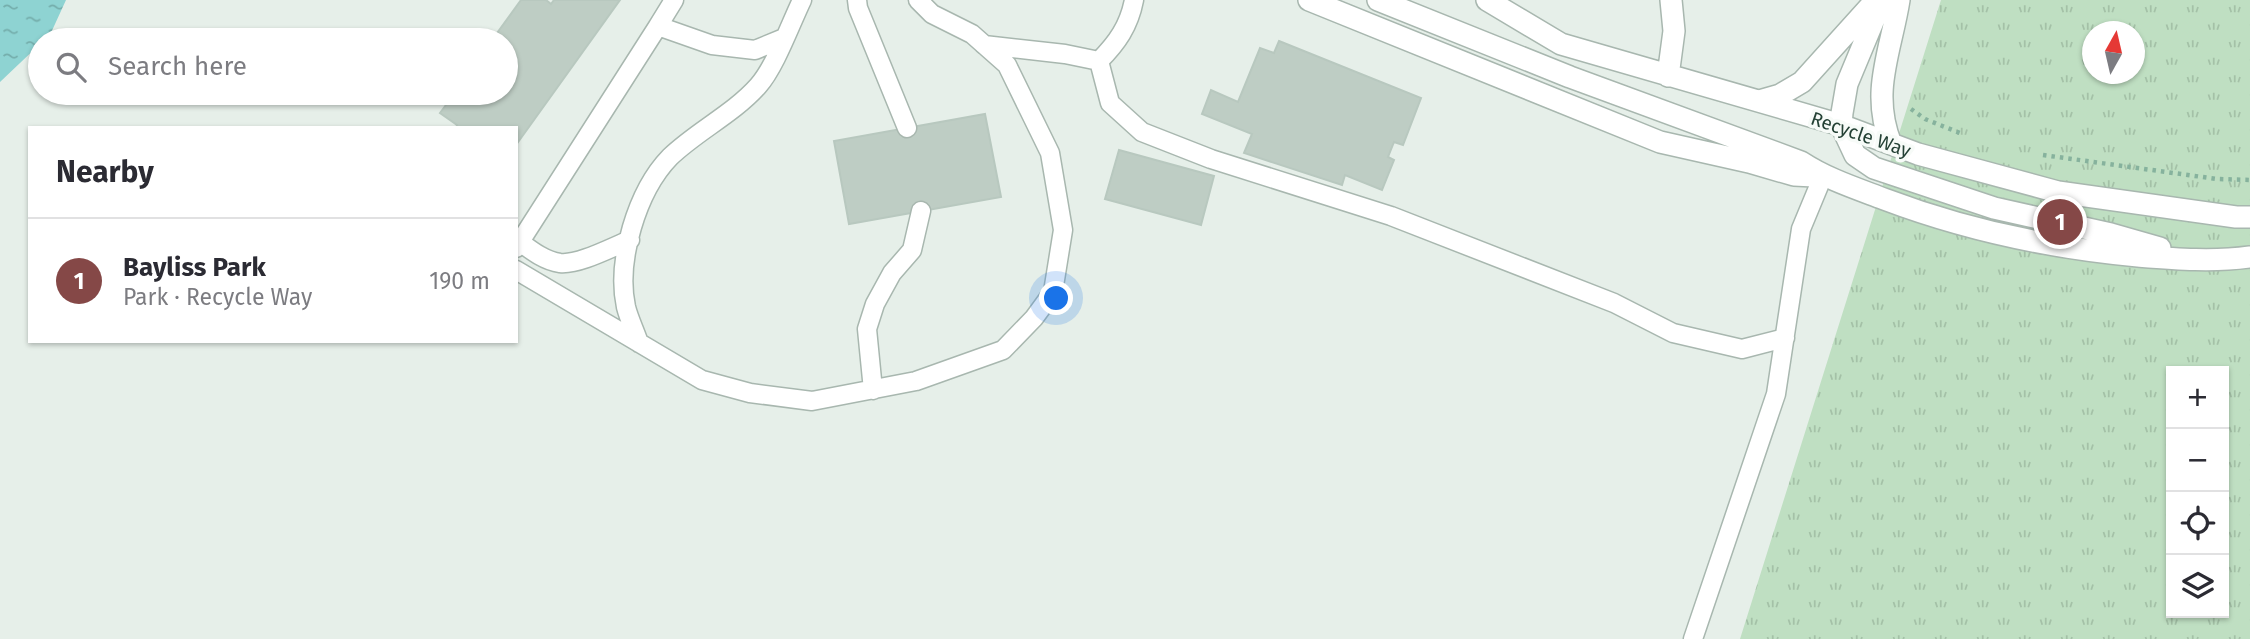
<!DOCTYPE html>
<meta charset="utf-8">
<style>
:root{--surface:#fff;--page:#f2f2f3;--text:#2b2b33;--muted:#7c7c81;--line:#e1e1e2;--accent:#854847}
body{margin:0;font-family:"Fira Sans",sans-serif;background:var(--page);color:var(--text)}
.controls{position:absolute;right:21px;bottom:21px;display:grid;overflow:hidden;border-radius:0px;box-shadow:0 2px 5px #0004}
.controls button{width:63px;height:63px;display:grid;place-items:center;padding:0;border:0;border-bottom:2px solid var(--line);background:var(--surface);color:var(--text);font:35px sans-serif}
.compass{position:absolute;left:2082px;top:21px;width:63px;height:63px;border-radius:50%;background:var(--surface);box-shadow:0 2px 5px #0004;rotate:8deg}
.you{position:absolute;left:1057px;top:299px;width:24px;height:24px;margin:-18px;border:5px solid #fff;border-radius:50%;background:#1a73e8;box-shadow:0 0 0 10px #1a73e833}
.badge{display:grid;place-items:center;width:46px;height:46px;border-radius:50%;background:var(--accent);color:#fff;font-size:23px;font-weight:700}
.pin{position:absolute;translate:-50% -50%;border:4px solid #fff;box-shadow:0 2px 7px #0006}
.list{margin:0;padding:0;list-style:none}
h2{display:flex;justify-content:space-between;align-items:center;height:91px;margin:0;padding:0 28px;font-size:30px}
h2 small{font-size:23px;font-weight:400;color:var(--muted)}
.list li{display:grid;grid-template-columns:46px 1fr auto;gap:21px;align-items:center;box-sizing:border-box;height:126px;padding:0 28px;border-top:2px solid var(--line)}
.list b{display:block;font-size:26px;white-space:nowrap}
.list p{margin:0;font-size:23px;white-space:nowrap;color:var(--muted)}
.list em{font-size:23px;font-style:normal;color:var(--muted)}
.icon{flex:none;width:38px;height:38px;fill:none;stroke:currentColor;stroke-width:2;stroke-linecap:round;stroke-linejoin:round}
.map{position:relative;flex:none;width:2250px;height:639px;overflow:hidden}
.search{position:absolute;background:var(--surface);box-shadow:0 2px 5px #0004;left:28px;top:28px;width:490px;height:77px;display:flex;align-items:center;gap:18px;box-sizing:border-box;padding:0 24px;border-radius:38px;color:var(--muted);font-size:26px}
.panel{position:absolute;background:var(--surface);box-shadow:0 2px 5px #0004;left:28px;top:126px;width:490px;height:217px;border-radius:0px}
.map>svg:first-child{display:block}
.park{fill:url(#park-tufts);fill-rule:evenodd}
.water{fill:url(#water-ripples)}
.building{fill:#becdc4;stroke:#b8c8bf;stroke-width:2}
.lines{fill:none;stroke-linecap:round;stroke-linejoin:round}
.service-casing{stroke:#a8b7af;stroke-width:21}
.minor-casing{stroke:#a8b7af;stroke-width:24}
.path{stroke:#86b29d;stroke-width:4.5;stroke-dasharray:3.5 5;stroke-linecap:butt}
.service{stroke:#fff;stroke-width:18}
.minor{stroke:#fff;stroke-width:21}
.labels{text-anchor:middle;stroke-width:7;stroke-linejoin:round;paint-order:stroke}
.street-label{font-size:19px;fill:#244135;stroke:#f7fbf8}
</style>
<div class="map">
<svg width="2250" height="639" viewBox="0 0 2250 639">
<defs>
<pattern id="park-tufts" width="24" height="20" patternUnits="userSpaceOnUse" patternTransform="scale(1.75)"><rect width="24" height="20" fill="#bfdfc2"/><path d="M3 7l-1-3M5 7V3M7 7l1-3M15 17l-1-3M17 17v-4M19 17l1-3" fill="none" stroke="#a4c1a7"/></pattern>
<pattern id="water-ripples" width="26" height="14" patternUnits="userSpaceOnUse" patternTransform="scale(1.75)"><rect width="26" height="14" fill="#8ed3d2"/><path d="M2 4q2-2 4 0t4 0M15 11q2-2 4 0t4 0" fill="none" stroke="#74adab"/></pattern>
</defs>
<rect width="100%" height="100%" fill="#e6efe9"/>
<!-- park -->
<path class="park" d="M 1941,0 L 2250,0 L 2250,639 L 1740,639 ZM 2092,32 L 2134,32 L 2134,74 L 2092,74 ZM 2171,371 L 2224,371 L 2224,613 L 2171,613 Z"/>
<!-- water -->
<path class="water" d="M 0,0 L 66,0 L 50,35 L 44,40 L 40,40 L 40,44 L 0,82 Z"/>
<!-- building -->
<path class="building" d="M 521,0 L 546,0 L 551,4 L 554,0 L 620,0 L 516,145 L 516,128 L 456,128 L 457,125 L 440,113 L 455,93 L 506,93 L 506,40 L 492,40 Z
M 1279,41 L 1421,98 L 1403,145 L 1394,142 L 1388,157 L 1394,160 L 1382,190 L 1345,175 L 1342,185 L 1244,153 L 1252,134 L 1202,114 L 1211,90 L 1238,102 L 1260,48 L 1274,53 Z
M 985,114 L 1001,197 L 849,224 L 834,141 Z
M 1119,150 L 1214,176 L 1201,225 L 1105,199 Z"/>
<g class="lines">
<defs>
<path id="service" d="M 857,0 L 858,8 L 907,128
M 658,26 L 674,0
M 984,45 L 1065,54 L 1099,61 C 1117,43 1129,26 1134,0
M 1099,61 L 1110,103 L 1142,132 L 1211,159 L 1391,216 L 1614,303 L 1673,333 L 1742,349 L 1785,338
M 520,242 C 532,251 545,261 560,263 C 579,265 612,247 630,240
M 516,248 L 658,26 L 712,45 L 755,50 L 784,38
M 516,270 L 702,380 L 750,393 L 812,401 L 916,381 L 1003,350 L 1034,318 L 1053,292 L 1063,230 L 1050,153 L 1007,65 L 972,34 L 932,14 L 918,0
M 639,343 C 635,331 629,319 626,307 C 616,261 637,191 670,157 C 697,131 733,114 758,86 C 775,67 790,25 802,0
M 873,390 L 867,329 L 875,304 L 892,273 L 912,250 L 921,211
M 1693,639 L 1776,394 L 1801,229 L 1823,176"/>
<path id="minor" d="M 1309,0 L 1660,142 L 1749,162 L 1794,175 L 1814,176
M 1378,0 L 1570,77 L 1801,162 C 1827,179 1855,188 1884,199 C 1966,230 2050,248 2138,256 C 2176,259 2212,262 2250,257
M 1487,0 L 1561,44 L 1841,125 L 1918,154 L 2058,192 L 2236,217 L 2250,217
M 1882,0 L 1847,84 L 1842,113 L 1841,125 L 1855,155 L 1874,168 L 1994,208 L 2111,234 L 2160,248
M 1668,76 L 1674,31 L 1671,0
M 1759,101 L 1780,95 L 1802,82 L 1876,0
M 1891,144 C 1870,92 1891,51 1899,0"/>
</defs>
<!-- service casing -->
<use href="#service" class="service-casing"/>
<!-- minor casing -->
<use href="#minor" class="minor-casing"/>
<!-- path -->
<path class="path" d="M 1911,109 L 1925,119 L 1960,133
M 2043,155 L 2217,179 L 2250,180"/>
<!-- service -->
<use href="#service" class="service"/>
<!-- minor -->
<use href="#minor" class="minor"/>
</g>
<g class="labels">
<!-- street labels -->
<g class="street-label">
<text transform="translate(1861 134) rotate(19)" y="7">Recycle Way</text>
</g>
</g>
</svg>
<div class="controls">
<button>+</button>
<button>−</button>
<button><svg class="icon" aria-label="locate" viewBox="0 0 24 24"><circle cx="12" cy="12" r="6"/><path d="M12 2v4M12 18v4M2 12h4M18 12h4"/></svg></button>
<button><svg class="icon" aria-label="layers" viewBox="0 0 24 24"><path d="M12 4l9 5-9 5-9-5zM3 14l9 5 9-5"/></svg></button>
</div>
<svg class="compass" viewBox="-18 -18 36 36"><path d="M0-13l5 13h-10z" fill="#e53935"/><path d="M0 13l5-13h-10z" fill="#7c7c81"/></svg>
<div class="you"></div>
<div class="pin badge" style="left:2060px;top:222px">1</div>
<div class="search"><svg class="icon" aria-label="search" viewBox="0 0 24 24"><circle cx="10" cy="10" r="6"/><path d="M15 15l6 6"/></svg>Search here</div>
<section class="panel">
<h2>Nearby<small></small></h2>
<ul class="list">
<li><span class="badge">1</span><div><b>Bayliss Park</b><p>Park · Recycle Way</p></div><em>190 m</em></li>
</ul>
</section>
</div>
